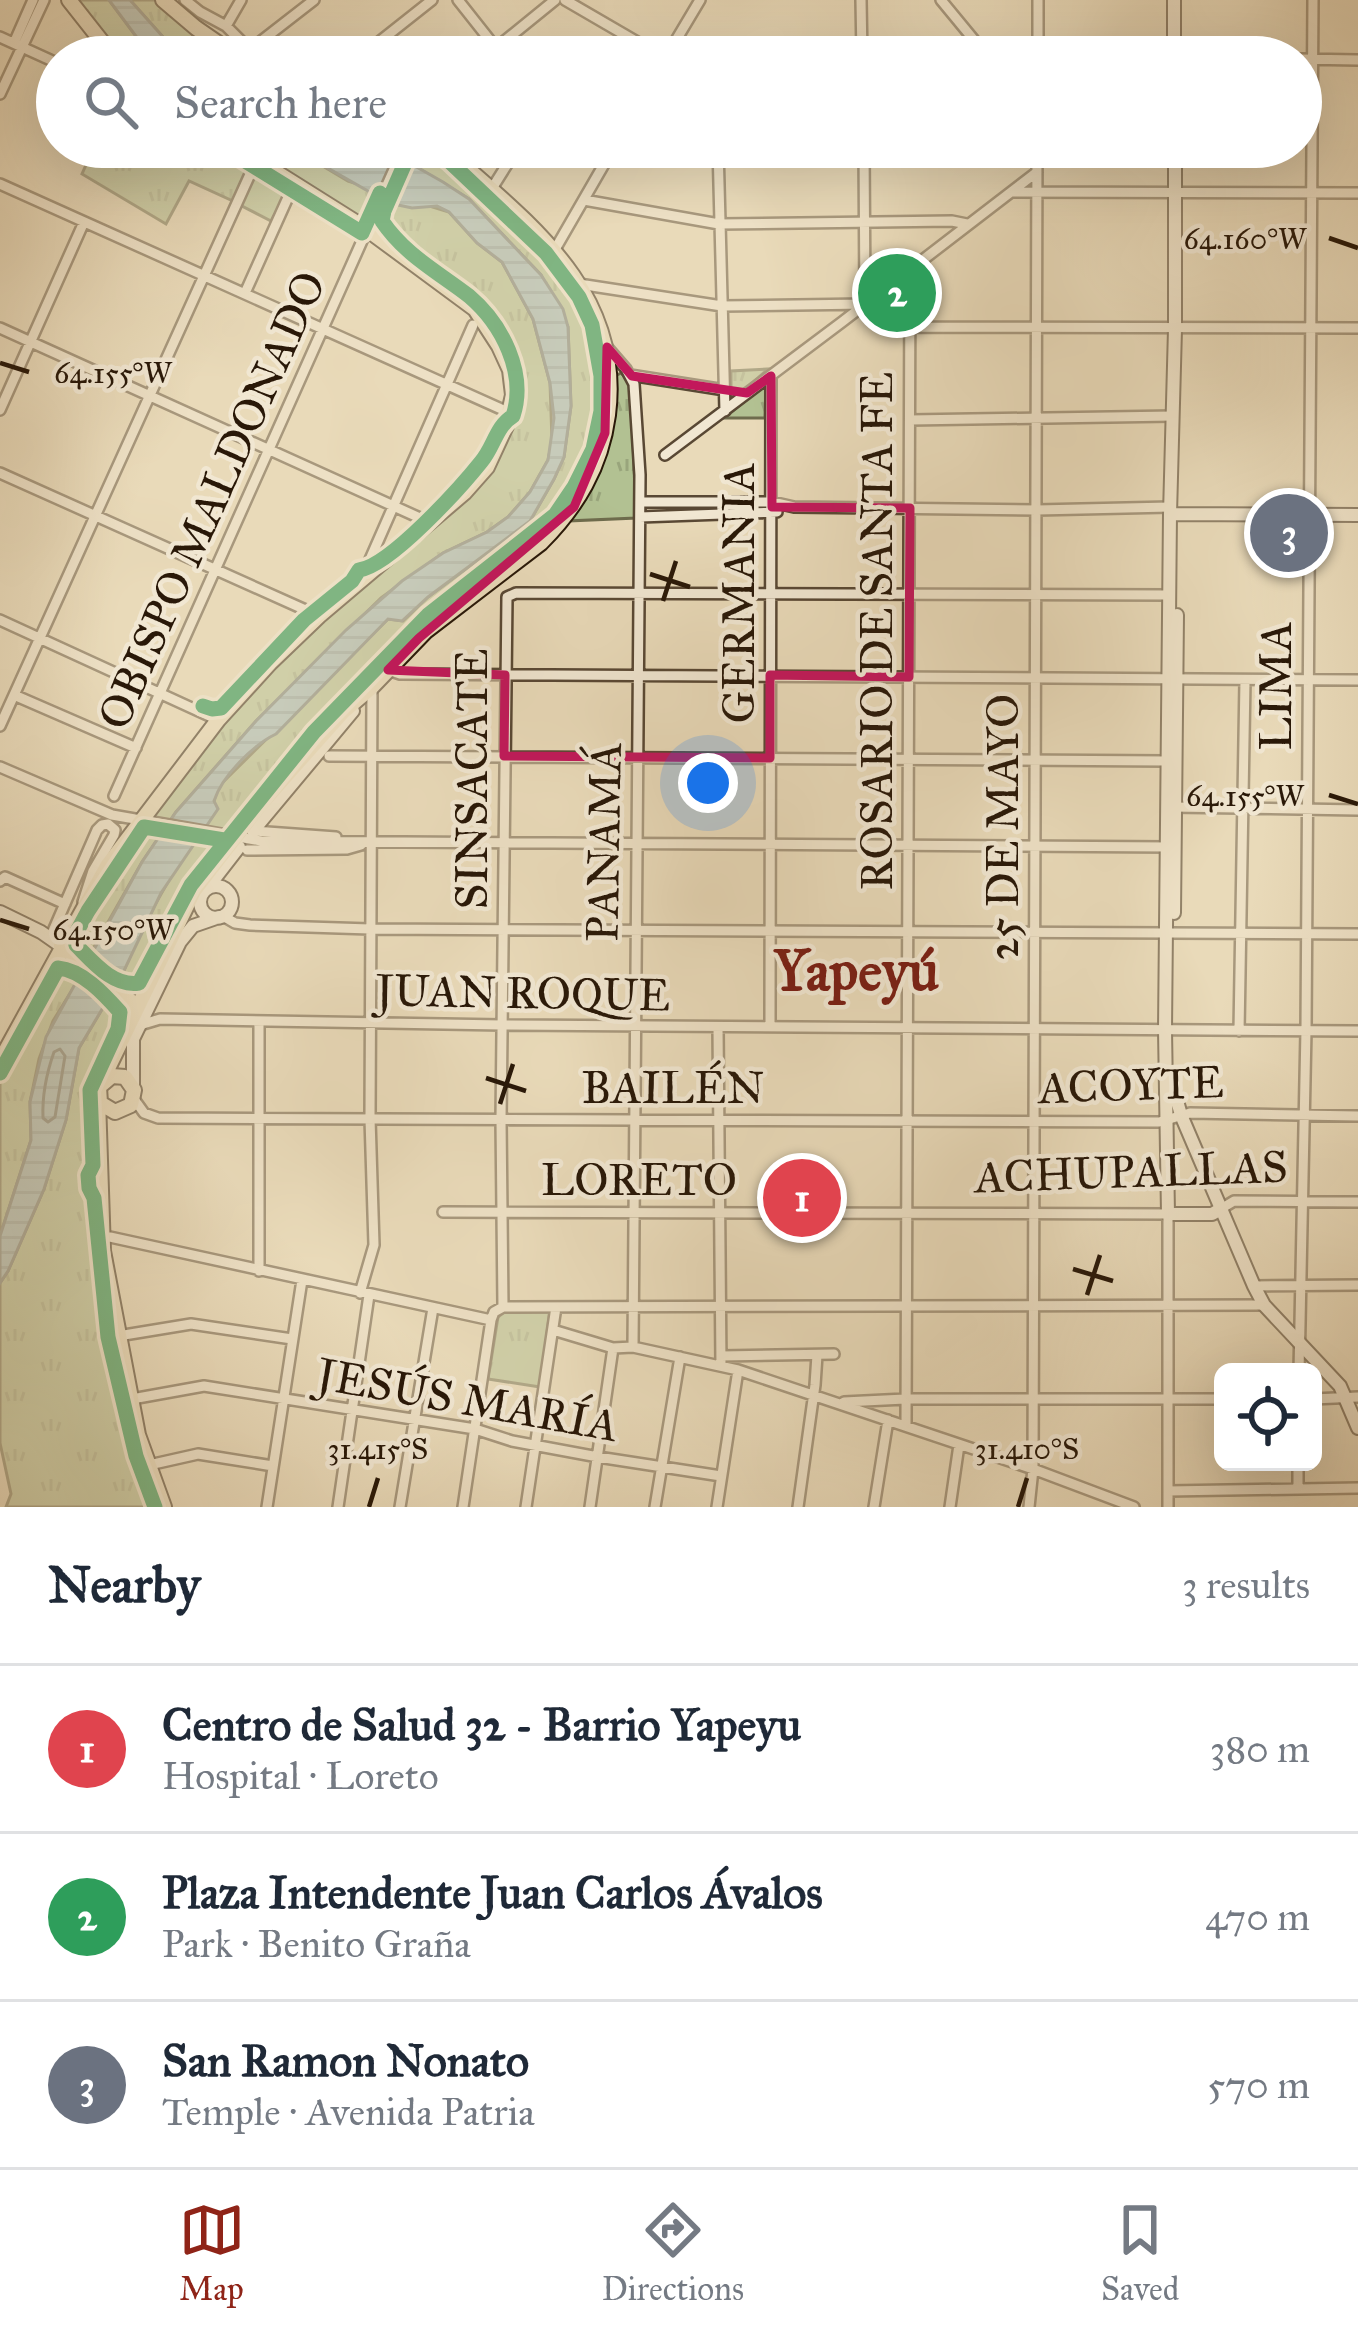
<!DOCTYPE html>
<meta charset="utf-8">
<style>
:root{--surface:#fff;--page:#f2f2f3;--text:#1f2937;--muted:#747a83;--line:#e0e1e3;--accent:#8f2418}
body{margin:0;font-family:"IM FELL Great Primer",serif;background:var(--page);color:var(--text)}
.controls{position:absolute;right:36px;bottom:36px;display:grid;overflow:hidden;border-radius:18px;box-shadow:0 12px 48px #0002}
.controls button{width:108px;height:108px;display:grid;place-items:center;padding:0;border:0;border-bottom:3px solid var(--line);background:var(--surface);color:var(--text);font:60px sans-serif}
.you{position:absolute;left:708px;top:783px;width:42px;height:42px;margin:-30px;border:9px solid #fff;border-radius:50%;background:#1a73e8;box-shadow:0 0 0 18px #1a73e833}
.badge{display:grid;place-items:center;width:78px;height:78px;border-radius:50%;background:var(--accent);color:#fff;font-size:39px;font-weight:700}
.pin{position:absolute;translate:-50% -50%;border:6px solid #fff;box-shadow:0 3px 12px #0006}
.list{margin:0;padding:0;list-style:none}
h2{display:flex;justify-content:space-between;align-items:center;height:156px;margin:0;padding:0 48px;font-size:51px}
h2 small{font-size:39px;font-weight:400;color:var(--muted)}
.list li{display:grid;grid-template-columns:78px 1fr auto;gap:36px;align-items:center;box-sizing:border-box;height:168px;padding:0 48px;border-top:3px solid var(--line)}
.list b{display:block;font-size:45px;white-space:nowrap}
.list p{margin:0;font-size:39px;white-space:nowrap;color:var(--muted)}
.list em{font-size:39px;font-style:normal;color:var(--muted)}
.icon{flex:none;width:66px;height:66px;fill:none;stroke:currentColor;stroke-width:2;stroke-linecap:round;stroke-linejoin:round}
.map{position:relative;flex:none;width:1358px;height:1507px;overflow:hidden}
.search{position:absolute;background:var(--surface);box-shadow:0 12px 48px #0002;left:36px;right:36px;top:36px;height:132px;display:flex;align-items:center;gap:30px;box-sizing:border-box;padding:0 42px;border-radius:66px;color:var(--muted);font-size:45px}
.sheet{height:660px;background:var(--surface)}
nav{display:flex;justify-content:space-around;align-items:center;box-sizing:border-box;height:168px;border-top:3px solid var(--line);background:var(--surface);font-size:33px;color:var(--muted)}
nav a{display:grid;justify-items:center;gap:6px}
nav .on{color:var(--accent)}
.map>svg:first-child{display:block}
.grass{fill:url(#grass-tufts);stroke:#6e6c4d;stroke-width:3}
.water{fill:url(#water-rules);stroke:#6f7873;stroke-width:3}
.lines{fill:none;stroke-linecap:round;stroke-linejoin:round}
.shore{stroke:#636862;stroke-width:3}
.street-casing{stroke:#594834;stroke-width:14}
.secondary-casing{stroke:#291808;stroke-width:16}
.primary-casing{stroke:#291808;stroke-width:18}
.street{stroke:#f1e7d2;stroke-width:9}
.secondary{stroke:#f1e7d2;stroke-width:12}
.primary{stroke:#e9dab9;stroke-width:14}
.cycleway-casing{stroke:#f1e7d2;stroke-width:22}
.cycleway{stroke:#00873e;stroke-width:15}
.marked{fill:none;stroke:#c2185b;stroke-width:9;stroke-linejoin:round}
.ticks{fill:none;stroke:#291808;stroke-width:4.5}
.labels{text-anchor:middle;stroke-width:9;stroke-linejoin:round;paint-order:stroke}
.street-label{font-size:45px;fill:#291808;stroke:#f1e7d2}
.district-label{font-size:57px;font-weight:bold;fill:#7a1f14;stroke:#f1e7d2}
.ticks-label{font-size:30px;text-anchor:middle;fill:#291808;stroke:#f1e7d2;stroke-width:9;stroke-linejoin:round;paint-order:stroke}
</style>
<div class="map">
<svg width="1358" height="1507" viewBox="0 0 1358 1507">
<defs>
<pattern id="grass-tufts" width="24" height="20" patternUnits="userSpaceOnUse" patternTransform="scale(3)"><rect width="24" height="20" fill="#b2c192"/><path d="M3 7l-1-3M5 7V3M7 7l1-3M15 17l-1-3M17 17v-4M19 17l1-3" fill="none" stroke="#99a57c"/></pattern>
<pattern id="water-rules" width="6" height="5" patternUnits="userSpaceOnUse" patternTransform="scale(3)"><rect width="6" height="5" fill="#9db8bb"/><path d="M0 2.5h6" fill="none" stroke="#879d9f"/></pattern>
</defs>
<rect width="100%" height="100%" fill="#e9dab9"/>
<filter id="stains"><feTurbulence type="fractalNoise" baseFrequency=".00167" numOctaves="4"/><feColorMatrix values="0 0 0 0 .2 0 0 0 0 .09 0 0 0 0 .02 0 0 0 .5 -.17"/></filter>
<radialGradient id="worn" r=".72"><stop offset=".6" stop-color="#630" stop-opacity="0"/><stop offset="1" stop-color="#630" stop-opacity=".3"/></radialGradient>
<!-- grass -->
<path class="grass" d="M 69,0 L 109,0 L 147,51 L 155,57 L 114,57 Z
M 130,0 L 163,0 L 238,57 L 191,57 L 163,37 Z
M 94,147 L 225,147 L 249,164 L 233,201 L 189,181 L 166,224 L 82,174 Z
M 236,147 L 291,147 L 348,181 L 449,212 L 477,243 L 502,262 L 533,319 L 550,383 L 552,441 L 548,460 L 530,492 L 508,517 L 487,532 L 443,553 L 381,598 L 256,721 L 176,812 L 142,862 L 91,952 L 85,969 L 53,1021 L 39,1059 L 30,1102 L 31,1140 L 0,1236 L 0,1061 L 79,912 L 249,686 L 487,467 L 512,384 L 475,309 Z
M 354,147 L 443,147 L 554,251 L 595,312 L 609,410 L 574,507 L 427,631 L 194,891 L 106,1081 L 101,1238 L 118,1336 L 164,1507 L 6,1507 L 11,1494 L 0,1443 L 0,1283 L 8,1271 L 44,1189 L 66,1120 L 79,1048 L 120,979 L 148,917 L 214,801 L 218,787 L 388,619 L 403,621 L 428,597 L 530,521 L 554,479 L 564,457 L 571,406 L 568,327 L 541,275 L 469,199 L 413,165 L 385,159 Z
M 258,167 L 288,190 L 271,221 L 240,205 Z
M 906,279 L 906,317 L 889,318 L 871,306 Z
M 768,369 L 731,402 L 731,371 Z
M 621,373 L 627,379 L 631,388 L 636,518 L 566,521 L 584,495 L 615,376 Z
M 766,384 L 765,418 L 724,418 Z
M 508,1309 L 550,1310 L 540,1387 L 488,1379 L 498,1317 Z"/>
<!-- water -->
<path class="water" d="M 109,0 L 130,0 L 163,37 L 191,57 L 155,57 L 147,51 Z
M 291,147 L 354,147 L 385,159 L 413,165 L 443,182 L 469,199 L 541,275 L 563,309 L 568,327 L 571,406 L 564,457 L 554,479 L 530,521 L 428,597 L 402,621 L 388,619 L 276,734 C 253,745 222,776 214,801 L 218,809 L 161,893 L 120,979 L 79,1048 L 66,1120 L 44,1189 L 8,1271 L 0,1283 L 0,1236 L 31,1140 L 30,1102 L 46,1037 L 142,862 L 176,812 L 256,721 L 346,630 L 402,581 L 443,553 L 487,532 L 508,517 L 530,492 L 548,460 L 554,418 L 550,383 L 533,319 L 502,262 L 477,243 L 449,212 L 437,206 L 412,208 L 389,203 Z"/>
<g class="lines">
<!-- shore -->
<path class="shore" d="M 60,1049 L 65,1056 L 55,1117 L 48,1122 L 43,1118 C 42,1096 47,1072 54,1052 Z"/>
<defs>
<path id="street" d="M 185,0 L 200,12 L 226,26 L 244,44 L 266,57
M 458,0 L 496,48 L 511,57
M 565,0 L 663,57
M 861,0 L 862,57
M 941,0 L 988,57
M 226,26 L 241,0
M 0,37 L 57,63
M 14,43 L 33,0
M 251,49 L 314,0
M 360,57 L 432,0
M 485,57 L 555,0
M 666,57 L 700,0
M 898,57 L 1031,57
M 1038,57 L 1038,0
M 1301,59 L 1358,60
M 0,94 L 44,0
M 718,147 L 725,411
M 864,147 L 865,304
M 0,184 L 510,413
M 491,190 L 518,147
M 1013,192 L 1358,193
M 584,200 L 719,224 L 952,221 L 967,224
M 554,251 L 614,147
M 579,284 L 722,306 L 865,304
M 245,293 L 294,184
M 865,304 L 878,318 L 910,327 L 1358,328
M 0,328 L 431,523
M 607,347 L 626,369 L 634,384 L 640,475 L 633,1347
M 630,375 L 725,390
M 0,410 L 84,222
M 910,420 L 1173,416
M 665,455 L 842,322 L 1037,172
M 0,473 L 319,616
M 640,502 L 772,502 L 794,507 L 1037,510 L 1170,507
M 640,517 L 777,512
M 364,573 L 473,325
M 0,620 L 218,720
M 388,670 L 400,674 L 1358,680
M 14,695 L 136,748
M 0,726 L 256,161
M 329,756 L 1167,761
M 0,767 L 112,815 L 261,841 L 1170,847
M 114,796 L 404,147
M 1172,807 L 1358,810
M 253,831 L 336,837
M 247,850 L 347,849 L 361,845
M 0,881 L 5,877 L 65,904
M 223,916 L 235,923 L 250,925 L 370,929 L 1358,934
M 50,938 L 97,830 L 102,825 L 108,824 L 115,830 L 114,835 L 93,871 L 83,902
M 140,1025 L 160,1019 L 502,1025 L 1358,1031
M 718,1027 L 721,1366
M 770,1027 L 771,376
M 1239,1031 L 1245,680
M 134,1099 L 144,1113 L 158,1118 L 1159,1122 L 1190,1113 L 1358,1116
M 1219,1210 L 1234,1201 L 1358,1202
M 443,1212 L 1168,1214 L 1168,1507
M 101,1238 L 110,1237 L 491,1320
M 259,1271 L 259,1022
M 1254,1286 L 1358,1285
M 360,1293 L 374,1245 L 370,1119 L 372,687
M 503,1307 L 1264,1305
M 491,1320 L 494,1312 L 503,1307 L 501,1120 L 507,597 L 516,593 L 1169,595
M 553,1330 L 613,1348 L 633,1347 L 738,1370 L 1033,1469 L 1134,1507
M 118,1336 L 191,1324 L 292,1339
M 721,1356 L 834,1354
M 1299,1372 L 1306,1030 L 1313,0
M 132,1399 L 204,1386 L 475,1429 L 512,1441 L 598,1457 L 721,1476
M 1313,1399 L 1358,1397
M 844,1402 L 905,1399 L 1223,1399
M 906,1426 L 910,269
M 149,1465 L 198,1454 L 273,1466
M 1298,1489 L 1298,1462
M 1168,1491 L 1358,1488
M 267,1507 L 302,1280
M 338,1507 L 369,1295
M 400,1507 L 433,1308
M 463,1507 L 491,1320
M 526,1507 L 556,1307
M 590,1507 L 613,1348
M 655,1507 L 680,1357
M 717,1507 L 738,1370
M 798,1507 L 815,1385 L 817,1355
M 874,1507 L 888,1420
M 950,1507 L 959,1445
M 1029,1507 L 1033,1469 L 1037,147"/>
<path id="secondary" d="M 1174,57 L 1174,0
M 1175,147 L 1175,329 L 1170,514 L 1165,1030 L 1168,1214 L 1212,1214 L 1219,1210
M 1170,514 L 1358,515
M 253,831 L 353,711
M200 902a16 16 0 1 1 32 0a16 16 0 1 1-32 0Z
M 208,887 L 239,847
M 0,912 L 41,932 L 61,946
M 1174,913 L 1177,615
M 1172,1083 L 1181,1115 L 1254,1286 L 1264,1305 L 1340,1386 L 1358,1428
M 133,1086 L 133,1039 L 180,942 L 193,926 L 219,917"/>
<path id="primary" d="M 69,0 L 114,57
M 163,0 L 196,28 L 238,57
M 373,219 L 390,238
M 61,946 L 137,1006
M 0,1061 L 107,866 L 218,720 L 270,663 L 319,616 L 464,493 L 487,467 L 506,426 L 513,395 L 510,370 L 499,346 L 475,309 L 368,230 L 236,147
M 99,1087 L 112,1076 L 125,1077 L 134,1090 L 131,1105 L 115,1112 L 100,1103 L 99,1087 L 194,891 L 261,804 L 343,712 L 372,687 L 426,631 L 541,543 C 577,507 601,467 608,415 C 624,290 527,222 443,147
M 98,1100 L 103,1251 L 138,1435 L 164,1507"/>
</defs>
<!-- street casing -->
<use href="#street" class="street-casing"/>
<!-- secondary casing -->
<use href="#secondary" class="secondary-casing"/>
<!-- primary casing -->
<use href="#primary" class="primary-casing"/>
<!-- street -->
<use href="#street" class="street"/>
<!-- secondary -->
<use href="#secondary" class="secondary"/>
<!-- primary -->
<use href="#primary" class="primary"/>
<defs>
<path id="cycleway" d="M 227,147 L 234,154 L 362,233 L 380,193
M 203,706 L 212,709 L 221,708 L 304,620 L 352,581 L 359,570 C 390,566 461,487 481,462 C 494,447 496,426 513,416 C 527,373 502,324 469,296 C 438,272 405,255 382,221 L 384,211 L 412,147
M 224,840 L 144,827 L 88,911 L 74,937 L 76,945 C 93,962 113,987 139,983 L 191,885 L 314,732 L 428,615 L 555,515 L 574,487 L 593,449 L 601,411 L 601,376 L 592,325 L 579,297 L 546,253 L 450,162 L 430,147
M 0,1073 L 58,968 C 82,970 104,994 120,1012 L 118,1029 L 90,1090 L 93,1165 L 88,1175 L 89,1188 L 94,1198 L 108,1337 L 136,1456 L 155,1507"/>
</defs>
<!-- cycleway casing -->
<use href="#cycleway" class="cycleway-casing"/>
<!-- cycleway -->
<use href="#cycleway" class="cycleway"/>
</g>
<!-- marked area -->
<path d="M0 0H1358V1507H0ZM 607,347 L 632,376 L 747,393 L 771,376 L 772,507 L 910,508 L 909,677 L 770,675 L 770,758 L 504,756 L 505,675 L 388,670 L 419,638 L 574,507 L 605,433 Z" fill="#e9dab9" fill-opacity=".55" fill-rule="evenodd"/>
<path class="marked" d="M 607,347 L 632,376 L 747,393 L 771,376 L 772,507 L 910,508 L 909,677 L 770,675 L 770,758 L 504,756 L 505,675 L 388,670 L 419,638 L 574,507 L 605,433 Z"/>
<!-- ticks -->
<path class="ticks" d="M 1329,238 L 1358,248M 0,363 L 29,372M 650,574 L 690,587M 663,601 L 676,561M 1329,795 L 1358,804M 0,920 L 29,929M 486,1078 L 526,1091M 500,1104 L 513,1064M 1073,1269 L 1113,1281M 1087,1295 L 1100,1255M 369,1507 L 378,1478M 1018,1507 L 1027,1478"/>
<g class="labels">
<!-- street labels -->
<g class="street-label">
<text transform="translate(211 500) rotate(-66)" y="16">OBISPO MALDONADO</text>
<text transform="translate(738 593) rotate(-90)" y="16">GERMANIA</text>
<text transform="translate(876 631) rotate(-90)" y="16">ROSARIO DE SANTA FE</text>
<text transform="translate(1275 686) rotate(-90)" y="16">LIMA</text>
<text transform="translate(471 779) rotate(-90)" y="16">SINSACATE</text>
<text transform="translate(1002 827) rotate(-90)" y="16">25 DE MAYO</text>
<text transform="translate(603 842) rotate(-89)" y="16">PANAMÁ</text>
<text transform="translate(523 992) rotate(1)" y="16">JUAN ROQUE</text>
<text transform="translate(1131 1084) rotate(-2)" y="16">ACOYTE</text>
<text x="673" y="1103">BAILÉN</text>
<text transform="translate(1131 1171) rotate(-2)" y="16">ACHUPALLAS</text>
<text x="639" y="1195">LORETO</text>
<text transform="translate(468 1399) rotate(10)" y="16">JESÚS MARÍA</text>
</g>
<!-- district labels -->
<g class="district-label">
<text x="856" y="990">Yapeyú</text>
</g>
</g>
<g class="ticks-label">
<text x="1245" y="249">64.160°W</text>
<text x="113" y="383">64.155°W</text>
<text x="1245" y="806">64.155°W</text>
<text x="113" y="940">64.150°W</text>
<text x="378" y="1459">31.415°S</text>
<text x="1027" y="1459">31.410°S</text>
</g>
<rect width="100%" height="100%" filter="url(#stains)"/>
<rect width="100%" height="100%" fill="url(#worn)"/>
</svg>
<div class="controls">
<button><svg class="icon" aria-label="locate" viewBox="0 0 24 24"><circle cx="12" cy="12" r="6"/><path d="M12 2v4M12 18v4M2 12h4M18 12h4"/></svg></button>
</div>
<div class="you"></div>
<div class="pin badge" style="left:802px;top:1198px;background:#e0444e">1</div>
<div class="pin badge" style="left:897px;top:293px;background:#2e9e5b">2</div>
<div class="pin badge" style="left:1289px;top:533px;background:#6b7280">3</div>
<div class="search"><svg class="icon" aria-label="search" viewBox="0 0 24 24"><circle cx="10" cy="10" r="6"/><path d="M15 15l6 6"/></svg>Search here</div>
</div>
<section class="sheet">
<h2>Nearby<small>3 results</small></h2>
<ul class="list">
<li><span class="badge" style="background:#e0444e">1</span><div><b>Centro de Salud 32 - Barrio Yapeyu</b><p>Hospital · Loreto</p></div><em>380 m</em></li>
<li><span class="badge" style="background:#2e9e5b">2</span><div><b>Plaza Intendente Juan Carlos Ávalos</b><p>Park · Benito Graña</p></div><em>470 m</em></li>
<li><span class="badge" style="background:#6b7280">3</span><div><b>San Ramon Nonato</b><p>Temple · Avenida Patria</p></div><em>570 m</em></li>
</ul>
</section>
<nav>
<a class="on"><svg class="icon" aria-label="map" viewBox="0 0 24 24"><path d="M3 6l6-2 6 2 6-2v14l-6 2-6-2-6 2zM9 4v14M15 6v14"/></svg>Map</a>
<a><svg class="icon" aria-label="directions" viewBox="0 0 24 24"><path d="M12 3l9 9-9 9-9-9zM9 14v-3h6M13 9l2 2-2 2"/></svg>Directions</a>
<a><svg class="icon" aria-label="saved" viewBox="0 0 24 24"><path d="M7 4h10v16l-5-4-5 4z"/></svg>Saved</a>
</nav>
